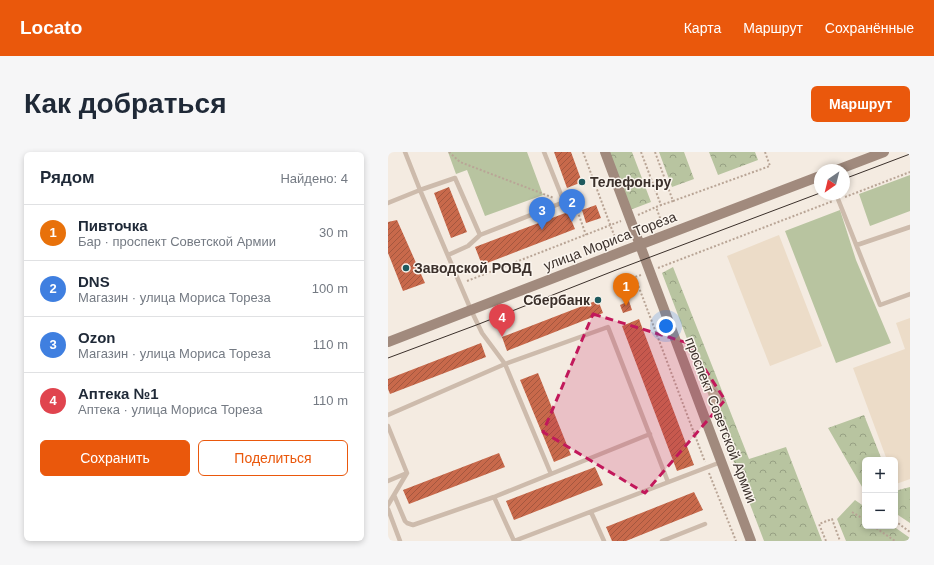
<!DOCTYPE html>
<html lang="ru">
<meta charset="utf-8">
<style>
:root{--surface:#fff;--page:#f6f6f7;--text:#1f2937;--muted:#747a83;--line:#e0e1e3;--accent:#ea580c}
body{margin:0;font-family:Helvetica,sans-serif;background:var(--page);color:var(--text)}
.controls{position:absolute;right:12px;bottom:12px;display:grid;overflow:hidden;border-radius:6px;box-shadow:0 2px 6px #0003}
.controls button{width:36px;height:36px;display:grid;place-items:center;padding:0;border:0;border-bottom:1px solid var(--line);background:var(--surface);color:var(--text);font:20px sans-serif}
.compass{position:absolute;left:426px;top:12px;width:36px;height:36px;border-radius:50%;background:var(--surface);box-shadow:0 2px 6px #0003;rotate:215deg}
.you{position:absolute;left:278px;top:174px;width:14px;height:14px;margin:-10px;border:3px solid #fff;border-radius:50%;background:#1a73e8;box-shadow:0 0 0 6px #1a73e833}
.badge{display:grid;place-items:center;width:26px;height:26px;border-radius:50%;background:var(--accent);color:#fff;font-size:13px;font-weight:700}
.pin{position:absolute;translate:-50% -33px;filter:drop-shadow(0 1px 2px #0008)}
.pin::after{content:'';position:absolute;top:21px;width:14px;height:12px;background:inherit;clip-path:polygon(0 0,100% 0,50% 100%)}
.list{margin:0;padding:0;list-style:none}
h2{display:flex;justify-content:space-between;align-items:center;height:52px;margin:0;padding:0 16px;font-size:17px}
h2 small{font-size:13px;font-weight:400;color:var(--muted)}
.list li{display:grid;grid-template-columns:26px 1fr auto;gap:12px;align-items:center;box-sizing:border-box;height:56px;padding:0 16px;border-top:1px solid var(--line)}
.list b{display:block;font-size:15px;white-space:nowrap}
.list p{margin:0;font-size:13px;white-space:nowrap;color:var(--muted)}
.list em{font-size:13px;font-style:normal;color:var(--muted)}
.actions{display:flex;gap:8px;padding:12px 16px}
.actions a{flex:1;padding:9px 0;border:1px solid var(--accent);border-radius:6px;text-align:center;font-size:14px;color:var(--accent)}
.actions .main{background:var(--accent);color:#fff}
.map{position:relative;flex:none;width:522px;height:389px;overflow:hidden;border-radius:6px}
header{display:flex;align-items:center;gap:24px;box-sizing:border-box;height:56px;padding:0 20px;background:var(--accent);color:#fff}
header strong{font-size:19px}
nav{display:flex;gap:22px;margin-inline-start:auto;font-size:14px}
.intro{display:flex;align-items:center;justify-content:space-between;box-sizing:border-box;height:96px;padding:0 24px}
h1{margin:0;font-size:28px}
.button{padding:10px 18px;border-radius:6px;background:var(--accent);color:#fff;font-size:14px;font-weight:700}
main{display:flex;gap:24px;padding:0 24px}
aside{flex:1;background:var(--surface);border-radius:6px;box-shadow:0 2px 6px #0003}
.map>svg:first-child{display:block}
.grass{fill:#b8c4a0}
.forest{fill:url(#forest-crowns)}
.plaza{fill:#ecdcc8}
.building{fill:url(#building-hatch)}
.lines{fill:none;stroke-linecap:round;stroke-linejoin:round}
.path{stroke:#b9a596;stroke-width:2;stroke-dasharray:2 2;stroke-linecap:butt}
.lane{stroke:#cdbbac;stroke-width:4.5}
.secondary{stroke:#a18a7d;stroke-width:10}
.tram{stroke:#3b302b;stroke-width:1}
.marked{fill:#c2185b;fill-opacity:0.2;stroke:#c2185b;stroke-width:3;stroke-dasharray:8 5;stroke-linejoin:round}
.poi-dot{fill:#1f5a5e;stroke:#fbf5ee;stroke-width:1.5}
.labels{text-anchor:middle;stroke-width:3;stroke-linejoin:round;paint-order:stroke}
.poi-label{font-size:14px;font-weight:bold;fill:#3b302b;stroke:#fbf5ee;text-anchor:start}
.street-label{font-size:14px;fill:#3b302b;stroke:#fbf5ee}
</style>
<header>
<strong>Locato</strong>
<nav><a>Карта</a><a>Маршрут</a><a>Сохранённые</a></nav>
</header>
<div class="intro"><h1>Как добраться</h1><a class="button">Маршрут</a></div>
<main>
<aside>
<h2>Рядом<small>Найдено: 4</small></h2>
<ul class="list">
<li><span class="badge" style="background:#e8710a">1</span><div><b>Пивточка</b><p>Бар · проспект Советской Армии</p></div><em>30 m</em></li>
<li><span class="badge" style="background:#3f7fe0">2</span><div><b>DNS</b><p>Магазин · улица Мориса Тореза</p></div><em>100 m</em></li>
<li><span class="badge" style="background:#3f7fe0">3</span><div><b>Ozon</b><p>Магазин · улица Мориса Тореза</p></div><em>110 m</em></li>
<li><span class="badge" style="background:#e0444e">4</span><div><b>Аптека №1</b><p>Аптека · улица Мориса Тореза</p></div><em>110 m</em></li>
</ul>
<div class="actions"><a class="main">Сохранить</a><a>Поделиться</a></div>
</aside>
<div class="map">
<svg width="522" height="389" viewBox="0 0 522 389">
<defs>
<pattern id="forest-crowns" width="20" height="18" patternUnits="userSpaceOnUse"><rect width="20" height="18" fill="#b8c4a0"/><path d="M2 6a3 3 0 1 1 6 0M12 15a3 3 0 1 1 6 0" fill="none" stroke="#97a083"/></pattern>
<pattern id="building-hatch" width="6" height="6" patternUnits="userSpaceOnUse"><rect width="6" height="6" fill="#c8694b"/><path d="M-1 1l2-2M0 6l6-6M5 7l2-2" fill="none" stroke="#a4573f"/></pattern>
</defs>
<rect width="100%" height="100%" fill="#f4ebe1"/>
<!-- grass -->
<path class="grass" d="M 60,0 L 139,0 L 155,43 L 97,64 L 79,18 L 68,22 Z
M 522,23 L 522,59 L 482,74 L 471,42 Z
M 452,58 L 468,108 L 503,191 L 448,211 L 397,79 Z"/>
<!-- forest -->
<path class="forest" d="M 220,0 L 244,0 L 263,50 L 242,58 Z
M 271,0 L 296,0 L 306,27 L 284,35 Z
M 321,0 L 367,0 L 370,8 L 330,23 Z
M 285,115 L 361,307 L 398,295 L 434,389 L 376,389 L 274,121 Z
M 476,263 L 494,308 L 477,308 L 477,340 L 440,276 Z
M 522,335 L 522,371 L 507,361 L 507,339 Z
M 467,348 L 477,355 L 477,374 L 505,374 L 522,386 L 522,389 L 458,389 L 449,367 Z"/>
<!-- plaza -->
<path class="plaza" d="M 391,83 L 434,194 L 382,214 L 339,104 Z
M 522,166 L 522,327 L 508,332 L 507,330 L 507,308 L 499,308 L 465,216 L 517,197 L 508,171 Z"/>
<!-- building -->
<path class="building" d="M 166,0 L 183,0 L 194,30 L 179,36 Z
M 61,35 L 79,80 L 63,86 L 46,41 Z
M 208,53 L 213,66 L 198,71 L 194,58 Z
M 180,60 L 187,77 L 94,113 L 87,95 Z
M 9,68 L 37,131 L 15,139 L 0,101 L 0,70 Z
M 236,133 L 238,139 L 229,142 L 227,137 Z
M 210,148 L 215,161 L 119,199 L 114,185 Z
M 241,149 L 244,158 L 235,161 L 232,153 Z
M 251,167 L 306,313 L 289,319 L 234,174 Z
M 93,191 L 98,205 L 2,242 L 0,237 L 0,227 Z
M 150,221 L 183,303 L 166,310 L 132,228 Z
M 111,301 L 117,315 L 21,352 L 15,338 Z
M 207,315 L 215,333 L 126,368 L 118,349 Z
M 306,340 L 315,358 L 238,389 L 224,389 L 218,375 Z"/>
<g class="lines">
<!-- path -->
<path class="path" d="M 61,0 L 72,10 L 166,46
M 195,0 L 229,91
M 253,0 L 273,53 L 268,55 L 275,74
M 267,0 L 285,49 L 273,53
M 457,45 L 522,20
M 285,49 L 382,14 L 377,0
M 181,52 L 188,55 L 198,83
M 250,63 L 268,55
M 270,116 L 445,49
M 253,123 L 247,125 L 317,310
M 79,129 L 233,69
M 321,321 L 348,389
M 475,347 L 477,348
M 464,360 L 477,368
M 507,369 L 522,380
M 485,374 L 507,389
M 438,389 L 431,372 L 444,367 L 452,389"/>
<!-- lane -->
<path class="lane" d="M 17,0 L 32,38 L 67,26 L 92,83 L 80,94 L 60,103
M 448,42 L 492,153 L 522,142
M 0,51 L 32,38 L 83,158 L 94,181 L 117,212 L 163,322
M 92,83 L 176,50 L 156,0
M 469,93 L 522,75
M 0,263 L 117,212 L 220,175 L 280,330
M 0,274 L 19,321 L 0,353
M 0,329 L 19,321
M 6,343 L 17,369 L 19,371 L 25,373 L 106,345 L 262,282
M 106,345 L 126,389
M 0,357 L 12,389
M 203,360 L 216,389
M 126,389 L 333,310
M 274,389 L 317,372"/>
<!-- secondary -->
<path class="secondary" d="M 217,0 L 363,389
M 449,18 L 496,0
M 0,190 L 233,100 L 432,24"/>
<!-- tram -->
<path class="tram" d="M 456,27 L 522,2
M 0,206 L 91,172 L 228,118 L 432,41"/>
</g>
<!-- marked area -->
<path class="marked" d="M 205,162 L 300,191 L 337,248 L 257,341 L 155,280 Z"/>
<!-- markers -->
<g class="poi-dot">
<circle cx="194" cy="30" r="4"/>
<circle cx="18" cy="116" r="4"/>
<circle cx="210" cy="148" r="4"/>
</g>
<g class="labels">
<!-- poi labels -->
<g class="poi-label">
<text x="202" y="35">Телефон.ру</text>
<text x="26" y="121">Заводской РОВД</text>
<text x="202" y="153" text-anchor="end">Сбербанк</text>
</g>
<!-- street labels -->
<g class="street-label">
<text transform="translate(222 89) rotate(-21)" y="5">улица Мориса Тореза</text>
<text transform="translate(333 268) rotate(69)" y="5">проспект Советской Армии</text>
</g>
</g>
</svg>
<div class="controls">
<button>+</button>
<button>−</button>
</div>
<svg class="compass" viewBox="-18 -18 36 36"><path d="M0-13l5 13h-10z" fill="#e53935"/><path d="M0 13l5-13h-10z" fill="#747a83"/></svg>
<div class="you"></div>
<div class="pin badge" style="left:238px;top:154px;background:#e8710a">1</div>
<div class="pin badge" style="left:184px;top:70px;background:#3f7fe0">2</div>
<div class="pin badge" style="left:154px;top:78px;background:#3f7fe0">3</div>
<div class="pin badge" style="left:114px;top:185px;background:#e0444e">4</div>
</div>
</main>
